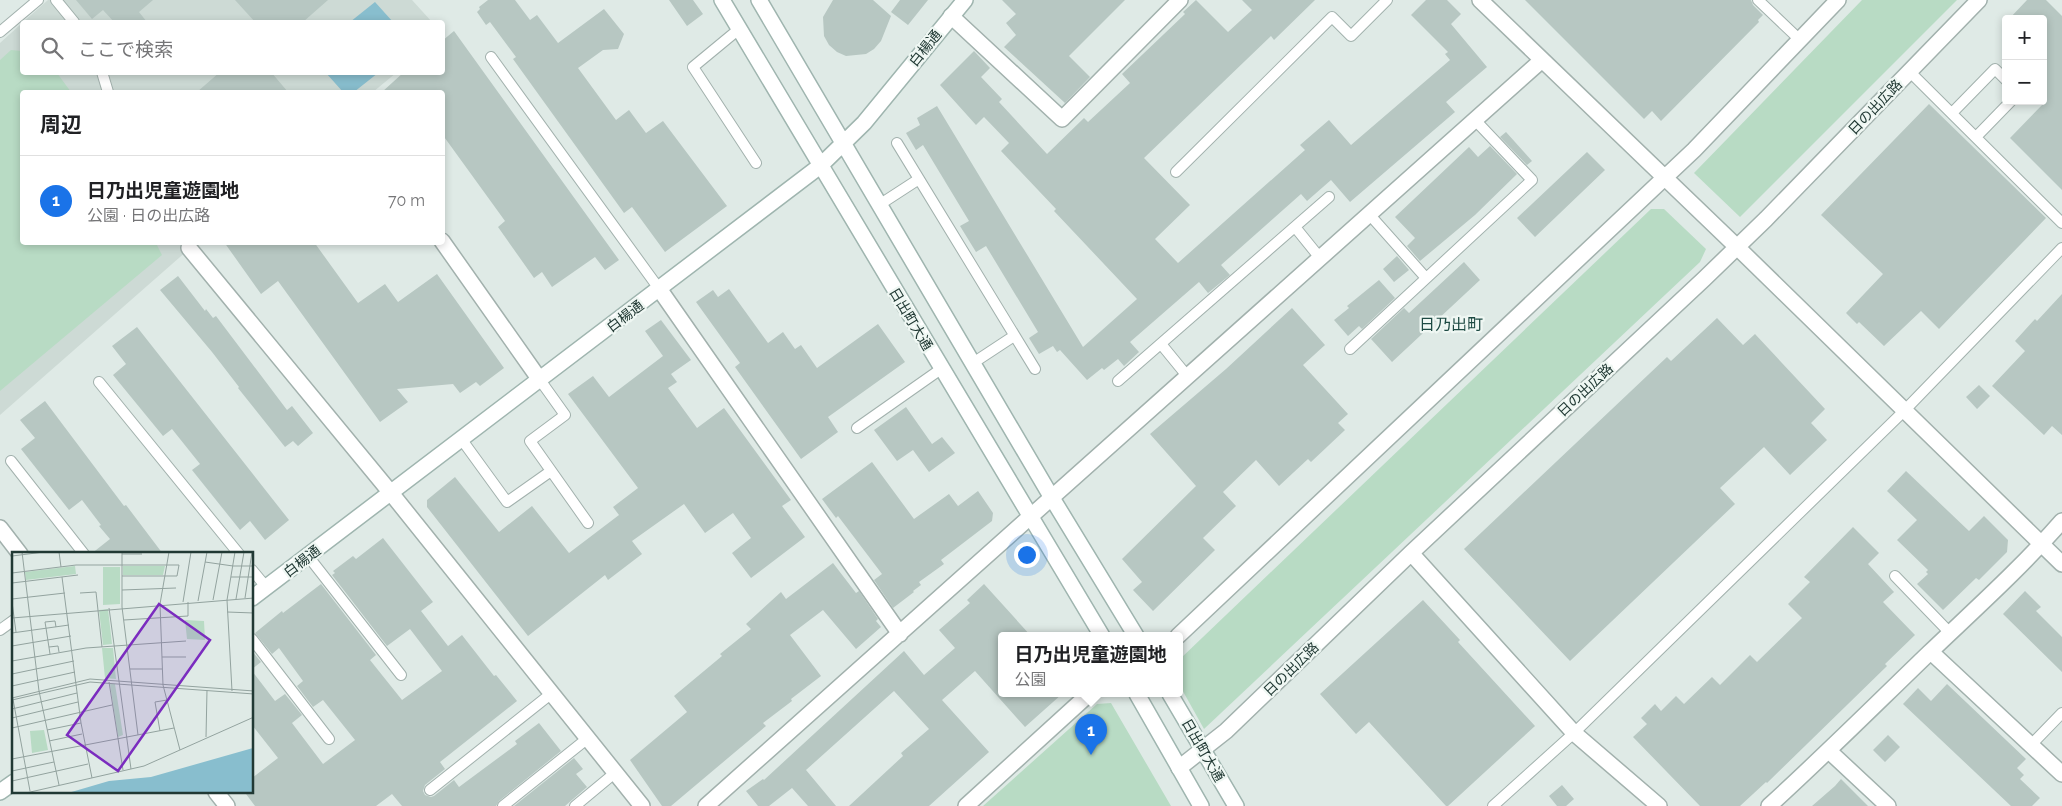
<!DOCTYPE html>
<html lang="ja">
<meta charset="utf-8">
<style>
:root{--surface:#fff;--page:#f2f2f2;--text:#202124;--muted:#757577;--line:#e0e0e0;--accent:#1a73e8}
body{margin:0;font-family:Raleway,"Noto Sans JP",sans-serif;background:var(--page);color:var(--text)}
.controls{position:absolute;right:15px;top:15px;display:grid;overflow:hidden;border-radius:5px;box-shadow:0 2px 8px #0003}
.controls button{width:45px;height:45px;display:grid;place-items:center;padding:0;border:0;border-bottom:1px solid var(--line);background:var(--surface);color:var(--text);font:25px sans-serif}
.you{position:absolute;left:1026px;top:554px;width:18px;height:18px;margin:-12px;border:4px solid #fff;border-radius:50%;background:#1a73e8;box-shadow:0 0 0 8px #1a73e833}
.badge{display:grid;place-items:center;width:32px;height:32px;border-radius:50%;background:var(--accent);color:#fff;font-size:16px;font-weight:700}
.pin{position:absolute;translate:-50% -41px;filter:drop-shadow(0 1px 2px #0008)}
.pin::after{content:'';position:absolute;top:26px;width:18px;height:15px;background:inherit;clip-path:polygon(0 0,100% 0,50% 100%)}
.popup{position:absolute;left:998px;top:632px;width:185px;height:65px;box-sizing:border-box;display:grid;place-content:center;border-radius:5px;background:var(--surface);filter:drop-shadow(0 1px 4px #0005);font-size:16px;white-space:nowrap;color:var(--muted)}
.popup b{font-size:19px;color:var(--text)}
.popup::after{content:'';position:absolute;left:50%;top:100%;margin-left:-10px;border:10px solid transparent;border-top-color:var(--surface)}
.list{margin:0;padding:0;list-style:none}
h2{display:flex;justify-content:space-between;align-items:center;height:65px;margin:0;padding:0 20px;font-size:21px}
h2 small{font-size:16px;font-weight:400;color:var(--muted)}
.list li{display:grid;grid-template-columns:32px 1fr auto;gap:15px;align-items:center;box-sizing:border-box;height:90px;padding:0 20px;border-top:1px solid var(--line)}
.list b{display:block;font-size:19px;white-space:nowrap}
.list p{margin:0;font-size:16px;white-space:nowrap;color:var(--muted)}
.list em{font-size:16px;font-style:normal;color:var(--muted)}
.icon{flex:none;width:28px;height:28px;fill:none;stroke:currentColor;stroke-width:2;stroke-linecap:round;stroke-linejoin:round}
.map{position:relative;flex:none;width:2062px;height:806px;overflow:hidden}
.search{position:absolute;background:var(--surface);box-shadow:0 2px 8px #0003;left:20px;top:20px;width:425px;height:55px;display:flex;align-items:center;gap:12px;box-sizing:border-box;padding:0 18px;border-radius:5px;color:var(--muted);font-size:19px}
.panel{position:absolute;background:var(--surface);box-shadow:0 2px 8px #0003;left:20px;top:90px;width:425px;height:155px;border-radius:5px}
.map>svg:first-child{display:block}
.built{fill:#cddad5}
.green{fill:#b8dbc4}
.water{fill:#88bece}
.building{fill:#b7c7c2}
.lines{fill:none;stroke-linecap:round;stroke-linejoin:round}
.lane-casing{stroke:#a2b1ad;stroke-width:12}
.street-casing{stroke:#a2b1ad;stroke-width:18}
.secondary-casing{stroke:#9fb5af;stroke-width:18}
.lane{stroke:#fff;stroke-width:10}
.street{stroke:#fff;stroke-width:15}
.secondary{stroke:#fff;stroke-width:15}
.labels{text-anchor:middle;stroke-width:4.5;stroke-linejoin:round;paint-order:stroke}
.street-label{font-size:14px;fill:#213934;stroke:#eff7f3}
.quarter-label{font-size:16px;fill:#1d4a43;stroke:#eff7f3}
.inset-road{fill:none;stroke:#93a39f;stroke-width:1}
.view{fill:#7b2cbf;fill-opacity:0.15;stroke:#7b2cbf;stroke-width:2.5}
.inset-edge{fill:none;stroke:#213934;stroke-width:2.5}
</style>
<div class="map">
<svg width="2062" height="806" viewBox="0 0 2062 806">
<rect width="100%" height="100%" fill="#dfeae6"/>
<!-- built -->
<path class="built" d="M 48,0 L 412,0 L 432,22 L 23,22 Z
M 22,23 L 22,72 L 396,73 L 373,92 L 22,92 L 22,242 L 196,243 L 0,415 L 0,43 Z"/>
<!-- green -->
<path class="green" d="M 1862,0 L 1957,0 L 1740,217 L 1694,173 Z
M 11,50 L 22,51 L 22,72 L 57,73 L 71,92 L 22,92 L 22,242 L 156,243 L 162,255 L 0,391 L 0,60 Z
M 1651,209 L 1664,209 L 1706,249 L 1700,262 L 1204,729 L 1180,686 L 1180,659 Z
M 1111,703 L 1171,806 L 983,806 L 1097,704 Z"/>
<!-- water -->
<path class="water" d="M 375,2 L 393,22 L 350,22 Z
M 326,73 L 378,73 L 354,92 L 343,92 Z"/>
<!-- building -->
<path class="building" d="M 76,0 L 153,0 L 139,12 L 147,22 L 114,22 L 103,10 L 92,19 Z
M 235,0 L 328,0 L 303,22 L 255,22 Z
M 488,0 L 515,0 L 530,20 L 537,15 L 558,43 L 604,9 L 624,34 L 618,49 L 603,50 L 578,68 L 616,120 L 629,110 L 646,133 L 663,121 L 727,206 L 665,252 L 632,207 L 624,213 L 513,59 L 516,57 L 490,22 L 486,25 L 477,12 L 480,9 L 479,7 Z
M 669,0 L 693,0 L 703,14 L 687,26 Z
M 833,0 L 873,0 L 891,16 L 881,41 L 874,49 L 866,54 L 846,56 L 837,52 L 829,45 L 824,36 L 823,17 Z
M 900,0 L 928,0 L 908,25 L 891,12 Z
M 1002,0 L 1125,0 L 1069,56 L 1090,77 L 1065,103 L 1004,47 L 1016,35 L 1006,23 L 1016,14 Z
M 1196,0 L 1228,32 L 1252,10 L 1242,0 L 1315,0 L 1274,40 L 1271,36 L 1144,158 L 1190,205 L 1155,239 L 1178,263 L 1305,150 L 1300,145 L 1329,120 L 1351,145 L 1450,60 L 1445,54 L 1448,52 L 1411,15 L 1426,0 L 1447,0 L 1461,14 L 1451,24 L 1487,67 L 1446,102 L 1455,112 L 1350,202 L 1331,180 L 1307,201 L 1301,194 L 1221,265 L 1230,275 L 1208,293 L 1199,282 L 1130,342 L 1139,352 L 1124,366 L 1118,359 L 1104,370 L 1102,368 L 1087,380 L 1060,350 L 1057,352 L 1053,346 L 1039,354 L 1029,338 L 1038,332 L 986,246 L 976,252 L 960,226 L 969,221 L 923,145 L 916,150 L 906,133 L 920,125 L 917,118 L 937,106 L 1083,347 L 1137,299 L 1054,211 L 1056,209 L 1001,151 L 1009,143 L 984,117 L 976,125 L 940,85 L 974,51 L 990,68 L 981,77 L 1002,99 L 999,102 L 1047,154 L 1084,118 L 1088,122 L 1130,83 L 1122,74 L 1185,14 L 1183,12 Z
M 1525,0 L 1751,0 L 1753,5 L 1763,15 L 1758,20 L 1759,22 L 1661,121 L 1652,111 L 1644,119 Z
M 2027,0 L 2046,0 L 2062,16 L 2062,190 L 2010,138 L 2043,104 L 2043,19 L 2009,19 Z
M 454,31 L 619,260 L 605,270 L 595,257 L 552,287 L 542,272 L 534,278 L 498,227 L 505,221 L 442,134 L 442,92 L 382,92 L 404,72 L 442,72 L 442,41 Z
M 220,72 L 271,72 L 288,92 L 197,92 Z
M 1929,104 L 2046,218 L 1939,329 L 1921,311 L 1884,346 L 1859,322 L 1857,324 L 1846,313 L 1883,274 L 1821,215 Z
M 1506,132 L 1532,161 L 1527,165 L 1500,137 Z
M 1490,146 L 1517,174 L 1475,215 L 1420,261 L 1407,246 L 1415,238 L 1395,217 L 1469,147 L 1478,157 Z
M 1587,152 L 1605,170 L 1535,237 L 1517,218 Z
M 224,242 L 314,242 L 358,303 L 385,284 L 398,302 L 437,274 L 504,368 L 480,386 L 476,382 L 460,393 L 453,384 L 397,389 L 408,402 L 380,422 L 278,281 L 261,294 Z
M 1397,256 L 1409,270 L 1394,282 L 1383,269 Z
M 1464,262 L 1480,280 L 1392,362 L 1371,339 L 1404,308 L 1409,313 Z
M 178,276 L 205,311 L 206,309 L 213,318 L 216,316 L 287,410 L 292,406 L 313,433 L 298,446 L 293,441 L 285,447 L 238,388 L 239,387 L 212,352 L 160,290 Z
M 1379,280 L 1395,298 L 1362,329 L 1359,326 L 1348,336 L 1334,320 L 1349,308 L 1347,306 Z
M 729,289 L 768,343 L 783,332 L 795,349 L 801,345 L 817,368 L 878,324 L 905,362 L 828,417 L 838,432 L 801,459 L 735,367 L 740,363 L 696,302 L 713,290 L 718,297 Z
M 2062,294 L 2062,435 L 2052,426 L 2044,435 L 1992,386 L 2025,351 L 2015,341 L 2035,319 L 2037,321 Z
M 1292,308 L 1325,345 L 1303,365 L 1348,414 L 1338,423 L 1345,430 L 1311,462 L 1308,459 L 1279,486 L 1256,460 L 1223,492 L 1236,506 L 1203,538 L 1215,550 L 1153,611 L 1133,590 L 1142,582 L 1122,559 L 1196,486 L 1150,434 L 1226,369 Z
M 1717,318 L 1743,345 L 1755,334 L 1825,409 L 1811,423 L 1827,440 L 1790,475 L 1764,447 L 1720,488 L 1735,504 L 1570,661 L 1464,549 L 1667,357 L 1671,361 Z
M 661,320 L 691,360 L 671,374 L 677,382 L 668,388 L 697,428 L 724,408 L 791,500 L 782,506 L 805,537 L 751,578 L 732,553 L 751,538 L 733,513 L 705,533 L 684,504 L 632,541 L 642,554 L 608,580 L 605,575 L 528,636 L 427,507 L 427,500 L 455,477 L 499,532 L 532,506 L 569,553 L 619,515 L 613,507 L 638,488 L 568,394 L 593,376 L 609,397 L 663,356 L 645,331 Z
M 137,327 L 289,520 L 265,540 L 250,521 L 240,530 L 192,470 L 200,464 L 172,429 L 163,436 L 113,375 L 126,364 L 112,346 Z
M 1979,385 L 1990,396 L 1977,409 L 1966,397 Z
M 45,401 L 124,506 L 126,505 L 163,554 L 91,554 L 110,539 L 99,526 L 101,525 L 82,500 L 69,510 L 21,449 L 35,438 L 20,420 Z
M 906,407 L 932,444 L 942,437 L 955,453 L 929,472 L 913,450 L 897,461 L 874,430 Z
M 872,462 L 914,519 L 949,494 L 958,506 L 978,491 L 993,513 L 992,521 L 941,560 L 944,564 L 919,582 L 921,585 L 913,591 L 914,592 L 893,608 L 874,580 L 882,574 L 838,516 L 836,518 L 822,499 Z
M 1906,471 L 1969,531 L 1984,516 L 2008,540 L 2007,552 L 1979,580 L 1976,578 L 1943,610 L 1917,584 L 1928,574 L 1926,572 L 1928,570 L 1897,540 L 1917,520 L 1887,491 Z
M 1853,527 L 1879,553 L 1868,564 L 1894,592 L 1883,602 L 1915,635 L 1885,664 L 1887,666 L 1767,783 L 1766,782 L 1740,806 L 1700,806 L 1633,737 L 1647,724 L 1641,718 L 1655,704 L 1661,711 L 1676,696 L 1684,704 L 1712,677 L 1720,685 L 1750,655 L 1757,662 L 1802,618 L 1788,604 L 1810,582 L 1804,577 Z
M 383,538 L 433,602 L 421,611 L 448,646 L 462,635 L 494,676 L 496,675 L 517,701 L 440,762 L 445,769 L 425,785 L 423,791 L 425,795 L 431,797 L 434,796 L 454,780 L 459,787 L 517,744 L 515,741 L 539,723 L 561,751 L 499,801 L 496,806 L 402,806 L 392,794 L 376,806 L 255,806 L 246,794 L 252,792 L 252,778 L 278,758 L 252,725 L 252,671 L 275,701 L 285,694 L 302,715 L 292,723 L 323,764 L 355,740 L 323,700 L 313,707 L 297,686 L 303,681 L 279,648 L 272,654 L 255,633 L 282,611 L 283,613 L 321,584 L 376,655 L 370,660 L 402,700 L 442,671 L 410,629 L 387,646 L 332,575 L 335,573 L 333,571 L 353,556 L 356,559 Z
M 833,563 L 856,593 L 859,591 L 878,619 L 876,621 L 881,627 L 856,649 L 823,610 L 790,635 L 821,676 L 791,699 L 792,701 L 763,723 L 766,726 L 671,806 L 662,806 L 630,760 L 687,712 L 674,696 L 722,656 L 720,654 L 751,629 L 746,624 L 781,592 L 786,599 Z
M 984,584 L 1031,636 L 1002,636 L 1002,694 L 1062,694 L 1025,727 L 975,671 L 942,700 L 989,752 L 929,806 L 849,806 L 903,756 L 901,753 L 929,729 L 894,691 L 806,770 L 836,806 L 808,806 L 792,788 L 769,806 L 758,806 L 746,791 L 763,779 L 764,780 L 904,651 L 924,675 L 955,648 L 939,630 L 970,603 L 967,600 Z
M 2025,591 L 2041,607 L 2036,611 L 2062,637 L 2062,672 L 2003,614 Z
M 1423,600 L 1460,640 L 1458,642 L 1535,726 L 1448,806 L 1446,806 L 1369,722 L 1356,734 L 1320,694 Z
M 252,651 L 261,662 L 252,669 Z
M 1947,684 L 2026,759 L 2017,768 L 2024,775 L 2020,779 L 2040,798 L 2032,806 L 2011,806 L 1903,704 L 1918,688 L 1931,701 Z
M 1888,735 L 1900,747 L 1885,762 L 1873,750 Z
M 574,758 L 583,769 L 576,774 L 587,787 L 565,806 L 514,806 Z
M 1841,779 L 1868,806 L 1812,806 L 1835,786 Z
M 1562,785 L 1574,799 L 1566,806 L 1557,806 L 1549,796 Z"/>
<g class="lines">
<defs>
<path id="lane" d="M 56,0 L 74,22
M 1758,0 L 1800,40
M 739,29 L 693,67 L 756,163
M 0,32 L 38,0
M 491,57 L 660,290
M 102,72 L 108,92
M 1910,72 L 2062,223
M 1952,113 L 1995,69 L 2006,80
M 1976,137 L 2011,101
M 897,143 L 1035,369
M 1176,172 L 1332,17 L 1351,36 L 1387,0
M 879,205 L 919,179
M 1369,214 L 1426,278
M 1295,227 L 1320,258
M 1161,344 L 1188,377
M 1350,349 L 1532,180 L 1475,120
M 973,363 L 1014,336
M 540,380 L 565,415 L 530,441 L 588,523
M 1118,381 L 1329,197
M 99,382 L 239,554
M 857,428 L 941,369
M 462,440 L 507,502 L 551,471
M 11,461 L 84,554
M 308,556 L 401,675
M 252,570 L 267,588
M 1895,576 L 1951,634
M 0,630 L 14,620
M 252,639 L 329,739
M 2031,745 L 2062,713
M 430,790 L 552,693
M 503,806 L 588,738
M 575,806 L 616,772
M 1493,806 L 1574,733 L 1904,411 L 2062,248"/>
<path id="street" d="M 1480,0 L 1737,247 L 2062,564
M 951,16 L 1062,119 L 1180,0
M 442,241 L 540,380
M 189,248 L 391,493 L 642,806
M 660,290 L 900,634
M 0,528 L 20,554
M 1411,553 L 1574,733 L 1659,806
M 1178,636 L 1694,150 L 1838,0
M 1931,652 L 2062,774
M 1829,751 L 1888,806
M 1179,768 L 1226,731 L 1411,553 L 1704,279 L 1766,219 L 1979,0
M 216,792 L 227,806
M 706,806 L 1542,60
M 966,806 L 1089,694
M 1769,806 C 1824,756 1876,704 1929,653 C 1974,610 2021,568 2062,521"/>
<path id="secondary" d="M 722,0 L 1102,636
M 759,0 L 1052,498 L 1136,636
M 252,598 L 820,166 L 864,123 L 965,0
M 1137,694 L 1201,806
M 1170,694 L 1236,806
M 0,792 L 14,782"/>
</defs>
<!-- lane casing -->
<use href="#lane" class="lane-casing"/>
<!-- street casing -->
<use href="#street" class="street-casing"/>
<!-- secondary casing -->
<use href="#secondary" class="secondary-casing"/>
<!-- lane -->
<use href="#lane" class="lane"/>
<!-- street -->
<use href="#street" class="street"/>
<!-- secondary -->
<use href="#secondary" class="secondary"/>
</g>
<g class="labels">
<!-- street labels -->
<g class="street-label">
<text transform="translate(925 48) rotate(-51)" y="5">白楊通</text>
<text transform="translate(1875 107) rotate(-46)" y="5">日の出広路</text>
<text transform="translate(625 316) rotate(-37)" y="5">白楊通</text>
<text transform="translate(911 319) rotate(59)" y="5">日出町大通</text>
<text transform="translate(1585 390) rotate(-43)" y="5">日の出広路</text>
<text transform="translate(302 561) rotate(-37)" y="5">白楊通</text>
<text transform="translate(1291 669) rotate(-44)" y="5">日の出広路</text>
<text transform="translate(1203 750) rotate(60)" y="5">日出町大通</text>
</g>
<!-- quarter labels -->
<g class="quarter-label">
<text x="1451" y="330">日乃出町</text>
</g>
</g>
<!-- overview -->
<g transform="translate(12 552)">
<rect width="241" height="241" fill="#dfeae6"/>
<path d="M 63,14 L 64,22 L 14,28 L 13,20 ZM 111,14 L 153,14 L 151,23 L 111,23 ZM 91,15 L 108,15 L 108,52 L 91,53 ZM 96,57 L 100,92 L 91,93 L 87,58 ZM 173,68 L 192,69 L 193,88 L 175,87 ZM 90,96 L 101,96 L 104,127 L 93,126 ZM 98,132 L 103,132 L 111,183 L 106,185 ZM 32,178 L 36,198 L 20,201 L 18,179 Z" fill="#b8dbc4"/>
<path d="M 241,196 L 241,241 L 56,241 L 97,229 L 139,225 Z" fill="#88bece"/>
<path class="inset-road" d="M 10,0 L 27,139 L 47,233M 47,0 L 49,15M 110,0 L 110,55 L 126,183M 157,0 L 148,52 L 151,133 L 168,198M 110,2 L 130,2M 0,4 L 32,0M 193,10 L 221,14M 221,14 L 242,14M 0,21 L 64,13 L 155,13M 110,24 L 165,24 L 167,13 L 155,13M 50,25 L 69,171 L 80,226M 219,25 L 242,25M 0,31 L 66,23M 110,38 L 164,36M 68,41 L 84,40 L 90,95M 233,46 L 240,0M 0,47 L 53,41M 224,47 L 232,0M 201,48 L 210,0M 186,49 L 195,0M 0,50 L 4,80M 171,50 L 179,0M 97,56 L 119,217M 215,60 L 242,61M 0,66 L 242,46M 112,68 L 176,64 L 176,50M 34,76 L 38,102M 34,76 L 33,70 L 43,69 L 44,75M 0,81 L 57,73M 0,94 L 59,84M 37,95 L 46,94 L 47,100M 150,105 L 174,105M 0,109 L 74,96 L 174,89M 118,117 L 150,117M 0,122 L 62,109M 97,130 L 111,218M 0,134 L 63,120M 220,139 L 215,48 L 223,0M 0,142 L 18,239M 0,146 L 78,127 L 242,139M 0,148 L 78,130 L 242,142M 0,157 L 65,141M 0,166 L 66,150M 0,176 L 100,153M 35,178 L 69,171M 148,179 L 143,150 L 155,148M 194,185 L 195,138M 37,189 L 70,182M 0,207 L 162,176M 0,219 L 42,210M 0,229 L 76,212M 14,241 L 132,214 L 242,165"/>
<path class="view" d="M 147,52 L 198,88 L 106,219 L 55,183 Z"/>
<rect width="241" height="241" class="inset-edge"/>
</g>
</svg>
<div class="controls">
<button>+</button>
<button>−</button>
</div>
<div class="you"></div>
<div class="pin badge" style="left:1091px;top:755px">1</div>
<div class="popup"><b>日乃出児童遊園地</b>公園</div>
<div class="search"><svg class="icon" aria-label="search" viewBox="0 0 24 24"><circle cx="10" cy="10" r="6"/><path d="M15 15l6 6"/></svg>ここで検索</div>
<section class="panel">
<h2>周辺<small></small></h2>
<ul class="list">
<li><span class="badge">1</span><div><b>日乃出児童遊園地</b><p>公園 · 日の出広路</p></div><em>70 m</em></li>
</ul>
</section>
</div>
